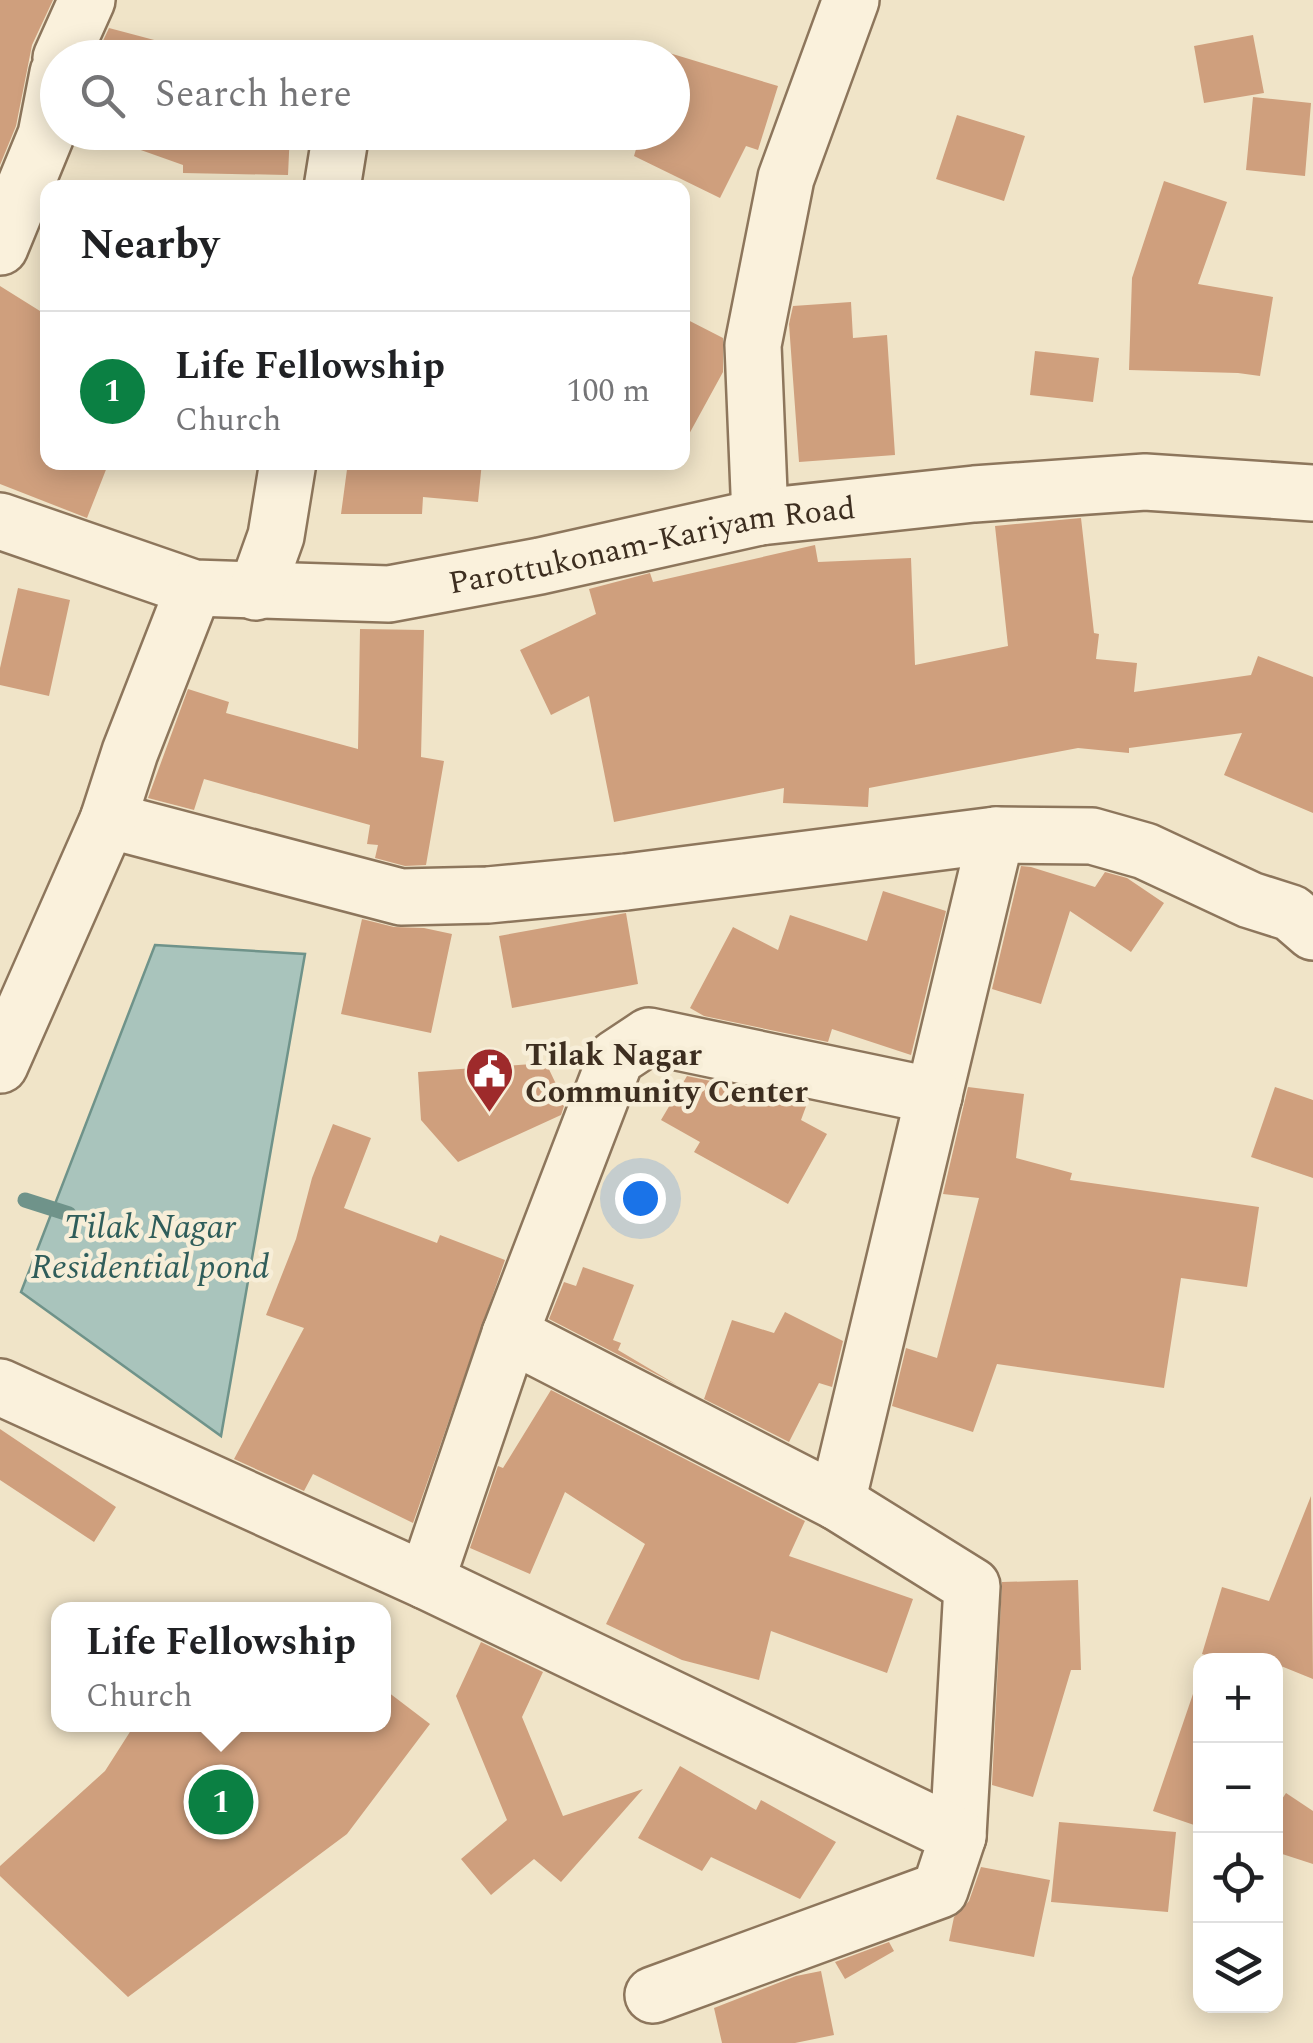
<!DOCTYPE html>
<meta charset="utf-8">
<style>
:root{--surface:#fff;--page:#f6f6f6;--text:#202124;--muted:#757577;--line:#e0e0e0;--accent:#0b8043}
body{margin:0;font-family:Spectral,serif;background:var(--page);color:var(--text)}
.controls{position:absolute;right:30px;bottom:30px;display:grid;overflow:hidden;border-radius:20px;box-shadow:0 5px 25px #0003}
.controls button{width:90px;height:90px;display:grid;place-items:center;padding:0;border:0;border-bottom:2px solid var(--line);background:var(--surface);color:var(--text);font:50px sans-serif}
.you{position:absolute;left:640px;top:1198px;width:35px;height:35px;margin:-25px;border:8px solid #fff;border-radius:50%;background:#1a73e8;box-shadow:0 0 0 15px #1a73e833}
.badge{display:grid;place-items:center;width:65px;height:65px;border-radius:50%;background:var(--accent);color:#fff;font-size:32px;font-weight:700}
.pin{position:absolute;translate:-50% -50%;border:5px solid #fff;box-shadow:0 2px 10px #0006}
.popup{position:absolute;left:51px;top:1602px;width:340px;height:130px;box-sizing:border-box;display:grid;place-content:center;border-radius:20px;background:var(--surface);filter:drop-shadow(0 2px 8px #0005);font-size:32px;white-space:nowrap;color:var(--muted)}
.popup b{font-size:38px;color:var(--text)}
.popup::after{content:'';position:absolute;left:50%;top:100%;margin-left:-20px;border:20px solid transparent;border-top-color:var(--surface)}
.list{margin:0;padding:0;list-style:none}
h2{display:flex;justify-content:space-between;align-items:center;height:130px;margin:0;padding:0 40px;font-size:42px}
h2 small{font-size:32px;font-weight:400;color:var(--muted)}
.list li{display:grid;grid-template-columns:65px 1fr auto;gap:30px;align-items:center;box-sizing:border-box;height:160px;padding:0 40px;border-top:2px solid var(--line)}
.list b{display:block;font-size:38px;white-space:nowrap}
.list p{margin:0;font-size:32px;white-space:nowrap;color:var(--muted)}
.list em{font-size:32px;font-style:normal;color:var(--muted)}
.icon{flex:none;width:55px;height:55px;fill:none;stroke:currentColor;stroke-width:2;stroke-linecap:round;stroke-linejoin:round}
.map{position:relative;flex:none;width:1313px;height:2043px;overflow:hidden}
.search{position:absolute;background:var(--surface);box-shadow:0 5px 25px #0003;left:40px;top:40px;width:650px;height:110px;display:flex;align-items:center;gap:25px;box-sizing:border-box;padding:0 35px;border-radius:55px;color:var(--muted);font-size:38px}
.panel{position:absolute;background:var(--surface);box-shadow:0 5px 25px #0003;left:40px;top:180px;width:650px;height:290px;border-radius:20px}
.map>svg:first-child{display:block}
.water{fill:#a9c4bc;stroke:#6f938a;stroke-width:2.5}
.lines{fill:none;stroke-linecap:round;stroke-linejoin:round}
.stream{stroke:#6f938a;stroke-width:15}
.building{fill:#cf9f7d}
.minor-casing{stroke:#8d765c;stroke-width:60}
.minor{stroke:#faf1dc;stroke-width:55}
.labels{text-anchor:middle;stroke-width:9;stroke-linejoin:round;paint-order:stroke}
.street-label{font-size:32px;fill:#3d2e20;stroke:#f7eed8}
.poi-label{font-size:32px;font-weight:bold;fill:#3d2e20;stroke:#f7eed8;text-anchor:start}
.water-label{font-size:35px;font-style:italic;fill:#2f5d5a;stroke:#f7eed8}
</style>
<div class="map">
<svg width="1313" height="2043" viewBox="0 0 1313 2043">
<rect width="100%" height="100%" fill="#f0e4c8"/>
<!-- water -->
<path class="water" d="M 155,945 L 305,954 L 221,1436 L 21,1292 Z"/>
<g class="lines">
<!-- stream -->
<path class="stream" d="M 25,1200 L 69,1214"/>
</g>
<!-- building -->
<path class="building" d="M 0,0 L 53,0 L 32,45 L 16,126 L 0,165 Z
M 109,28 L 158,41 L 153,58 L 95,58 Z
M 1253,35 L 1264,93 L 1204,103 L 1194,46 Z
M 666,52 L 778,86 L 758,150 L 746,146 L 720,198 L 634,156 L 641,132 L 672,132 L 672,58 L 664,58 Z
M 1253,97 L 1311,103 L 1305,176 L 1246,170 Z
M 957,115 L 1025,136 L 1004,201 L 936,179 Z
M 90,132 L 290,132 L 288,175 L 183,173 L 183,165 Z
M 1164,181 L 1227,202 L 1198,284 L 1273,297 L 1260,376 L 1238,373 L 1129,370 L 1132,278 Z
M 0,286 L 48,316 L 48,462 L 109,462 L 87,518 L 0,484 Z
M 851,302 L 853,338 L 887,335 L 895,455 L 799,462 L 789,324 L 793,306 Z
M 682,317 L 723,338 L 723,372 L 682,447 Z
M 1035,351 L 1099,358 L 1093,402 L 1030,395 Z
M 348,462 L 482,462 L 478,502 L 423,497 L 422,514 L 341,514 Z
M 1081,518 L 1094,633 L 1099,634 L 1096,659 L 1137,663 L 1134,692 L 1251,675 L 1258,656 L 1313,677 L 1313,813 L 1224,775 L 1242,733 L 1129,748 L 1129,753 L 1078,748 L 869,788 L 868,807 L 783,803 L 784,788 L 614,822 L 589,696 L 551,715 L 520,650 L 596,614 L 589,589 L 650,573 L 653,582 L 815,545 L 818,562 L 911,558 L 915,665 L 1008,646 L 995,526 Z
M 18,588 L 70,600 L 49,696 L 0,685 L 0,668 Z
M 360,629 L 424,630 L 421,757 L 444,761 L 426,865 L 405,866 L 375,858 L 378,845 L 367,844 L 370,825 L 204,779 L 194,810 L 148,798 L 188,689 L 229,702 L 226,713 L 358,749 Z
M 1021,866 L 1031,867 L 1095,887 L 1105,872 L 1127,878 L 1164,903 L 1131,952 L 1070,911 L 1041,1004 L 992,989 Z
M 883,891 L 946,911 L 911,1055 L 832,1029 L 828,1042 L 704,1016 L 690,1008 L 733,927 L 778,950 L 790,915 L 867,941 Z
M 626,913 L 638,984 L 512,1008 L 499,936 Z
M 362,919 L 394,927 L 424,928 L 452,934 L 431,1033 L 341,1014 Z
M 546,1063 L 565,1103 L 561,1115 L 458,1162 L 421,1120 L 418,1072 Z
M 687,1076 L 808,1101 L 801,1120 L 827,1134 L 788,1204 L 694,1152 L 700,1142 L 661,1120 Z
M 968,1087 L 1024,1094 L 1016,1158 L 1072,1173 L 1070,1180 L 1259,1207 L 1247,1287 L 1181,1278 L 1164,1388 L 997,1364 L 973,1432 L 892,1406 L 906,1348 L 937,1358 L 979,1198 L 943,1194 Z
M 1275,1087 L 1313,1100 L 1313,1178 L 1251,1157 Z
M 333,1124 L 371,1138 L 344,1208 L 437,1243 L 440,1235 L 505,1260 L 413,1523 L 313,1474 L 304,1491 L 234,1459 L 304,1328 L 266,1315 L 296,1239 L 312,1178 Z
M 583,1267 L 634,1285 L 613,1340 L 621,1343 L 618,1350 L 677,1385 L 549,1319 L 564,1282 L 576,1286 Z
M 785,1312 L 843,1341 L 832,1387 L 819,1383 L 789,1442 L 704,1399 L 732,1320 L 774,1333 Z
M 551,1390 L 805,1521 L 789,1556 L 913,1599 L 887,1673 L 771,1631 L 759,1680 L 682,1660 L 606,1624 L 645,1544 L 565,1492 L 530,1574 L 470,1548 L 498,1466 L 503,1468 Z
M 0,1429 L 116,1507 L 94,1542 L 0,1480 Z
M 1311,1496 L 1313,1679 L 1276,1664 L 1276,1660 L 1222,1660 L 1202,1654 L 1222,1587 L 1269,1601 Z
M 1078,1580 L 1081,1670 L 1071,1670 L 1033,1797 L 992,1785 L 1002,1582 Z
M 481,1642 L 543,1672 L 522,1717 L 563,1816 L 643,1789 L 561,1882 L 534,1859 L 491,1895 L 461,1859 L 507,1820 L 456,1696 Z
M 384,1689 L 430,1724 L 347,1834 L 128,1997 L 0,1876 L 0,1866 L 105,1771 L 135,1724 L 384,1724 Z
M 1194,1691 L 1200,1693 L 1200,1827 L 1153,1811 Z
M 680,1766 L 756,1810 L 761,1800 L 836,1842 L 800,1899 L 711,1857 L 702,1871 L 638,1838 Z
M 1286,1793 L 1313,1811 L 1313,1864 L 1276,1852 L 1276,1808 Z
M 1059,1822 L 1176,1832 L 1168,1912 L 1051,1902 Z
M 981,1867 L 1050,1880 L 1034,1957 L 949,1941 L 954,1917 L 969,1901 Z
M 889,1942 L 894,1951 L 845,1979 L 835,1962 Z
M 821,1971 L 834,2035 L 795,2043 L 722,2043 L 714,2008 L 796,1976 Z"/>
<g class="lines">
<defs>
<g id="minor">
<path d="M 61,58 L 87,0"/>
<path d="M 332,188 L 341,132"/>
<path d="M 0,247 L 46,135 L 58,73"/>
<path d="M 760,517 L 753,345 L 786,178 L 851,0"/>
<path id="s1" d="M 0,521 L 194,588 L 389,594 L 540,566 L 760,517 L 974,494 L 1145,482 L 1313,493"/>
<path d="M 256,592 L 276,536 L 288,462"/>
<path d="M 108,820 L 401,897 L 488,895 L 626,882 L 996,835 L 1092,836 L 1145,851 L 1250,900 L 1291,913 L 1313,932"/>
<path d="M 0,1065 L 108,820 L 130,752 L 194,588"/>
<path d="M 510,1334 L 837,1502 L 996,835"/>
<path d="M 0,1387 L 426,1581 L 510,1334 L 616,1058 L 649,1036 L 934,1096"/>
<path d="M 837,1502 L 972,1586 L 958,1836"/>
<path d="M 426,1581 L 958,1836 L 940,1890 L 653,1995"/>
</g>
</defs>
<!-- minor casing -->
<use href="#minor" class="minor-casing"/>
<!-- minor -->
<use href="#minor" class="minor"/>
</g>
<!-- icons -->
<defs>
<symbol id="civic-pin" viewBox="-11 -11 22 30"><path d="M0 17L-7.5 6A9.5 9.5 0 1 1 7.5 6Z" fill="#9e2a2b" stroke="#f7eed8"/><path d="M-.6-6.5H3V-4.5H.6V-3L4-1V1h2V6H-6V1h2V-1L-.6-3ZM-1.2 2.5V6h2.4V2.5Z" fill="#fff"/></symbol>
</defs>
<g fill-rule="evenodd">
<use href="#civic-pin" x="462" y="1044" width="55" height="75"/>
</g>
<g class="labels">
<!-- street labels -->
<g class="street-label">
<text dy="11" stroke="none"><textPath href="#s1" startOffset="668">Parottukonam-Kariyam Road</textPath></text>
</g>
<!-- poi labels -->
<g class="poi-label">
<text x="525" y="1065">Tilak Nagar<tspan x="525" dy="37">Community Center</tspan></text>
</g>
<!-- water labels -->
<g class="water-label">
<text x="150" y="1238">Tilak Nagar<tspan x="150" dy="40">Residential pond</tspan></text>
</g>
</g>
</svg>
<div class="controls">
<button>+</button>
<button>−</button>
<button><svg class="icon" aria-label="locate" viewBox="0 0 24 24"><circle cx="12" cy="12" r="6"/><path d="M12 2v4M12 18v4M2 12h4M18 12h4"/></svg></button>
<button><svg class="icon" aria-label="layers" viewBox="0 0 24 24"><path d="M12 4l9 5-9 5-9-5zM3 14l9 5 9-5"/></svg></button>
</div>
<div class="you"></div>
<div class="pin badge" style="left:221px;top:1802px">1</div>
<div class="popup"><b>Life Fellowship</b>Church</div>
<div class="search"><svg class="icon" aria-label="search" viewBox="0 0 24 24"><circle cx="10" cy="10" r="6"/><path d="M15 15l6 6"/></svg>Search here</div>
<section class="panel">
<h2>Nearby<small></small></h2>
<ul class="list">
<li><span class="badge">1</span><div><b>Life Fellowship</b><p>Church</p></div><em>100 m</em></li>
</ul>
</section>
</div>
